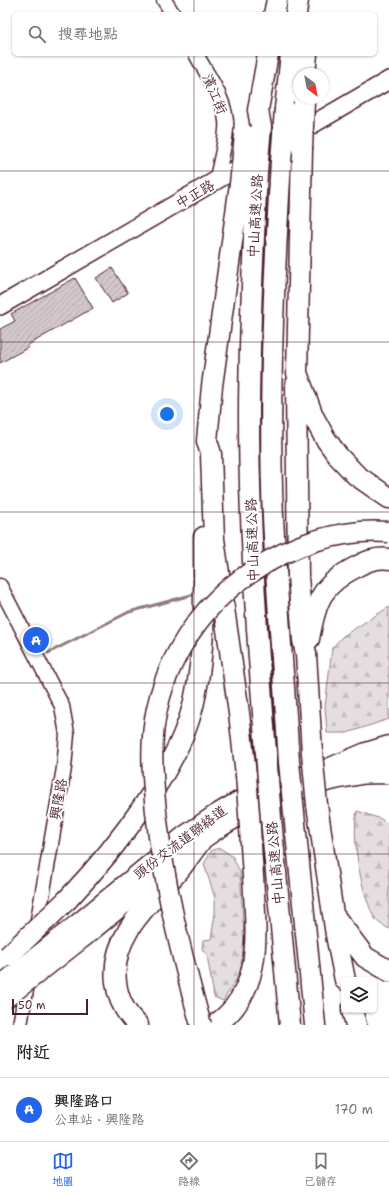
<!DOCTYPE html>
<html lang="zh-TW">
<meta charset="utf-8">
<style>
:root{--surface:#fff;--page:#f2f2f2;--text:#202124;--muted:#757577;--line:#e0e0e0;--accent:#2563eb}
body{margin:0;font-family:"Shantell Sans","LXGW WenKai TC",sans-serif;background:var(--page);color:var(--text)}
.controls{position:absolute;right:12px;bottom:12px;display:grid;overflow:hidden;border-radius:6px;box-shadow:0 1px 3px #0004}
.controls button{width:36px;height:36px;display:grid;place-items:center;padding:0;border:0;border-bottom:1px solid var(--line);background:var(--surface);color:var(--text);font:20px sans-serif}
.compass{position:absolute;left:293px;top:68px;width:36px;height:36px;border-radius:50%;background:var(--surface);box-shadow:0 1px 3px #0004;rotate:148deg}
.scale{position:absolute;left:12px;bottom:10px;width:76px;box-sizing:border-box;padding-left:4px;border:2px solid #4a1f2b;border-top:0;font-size:11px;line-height:14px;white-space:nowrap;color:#4a1f2b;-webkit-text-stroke:3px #fff;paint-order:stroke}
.you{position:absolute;left:167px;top:414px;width:14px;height:14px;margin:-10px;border:3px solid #fff;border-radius:50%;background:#1a73e8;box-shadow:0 0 0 6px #1a73e833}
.badge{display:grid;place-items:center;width:26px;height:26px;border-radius:50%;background:var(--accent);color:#fff;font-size:13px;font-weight:700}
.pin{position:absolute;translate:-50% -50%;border:2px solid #fff;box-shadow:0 1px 4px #0006}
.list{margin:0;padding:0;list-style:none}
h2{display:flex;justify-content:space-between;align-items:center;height:52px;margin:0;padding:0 16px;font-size:17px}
h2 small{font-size:13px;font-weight:400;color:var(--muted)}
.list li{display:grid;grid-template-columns:26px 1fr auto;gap:12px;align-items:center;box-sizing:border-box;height:64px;padding:0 16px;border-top:1px solid var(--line)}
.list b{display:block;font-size:15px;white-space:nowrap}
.list p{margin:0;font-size:13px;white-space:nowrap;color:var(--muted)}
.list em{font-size:13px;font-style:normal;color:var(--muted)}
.icon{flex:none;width:22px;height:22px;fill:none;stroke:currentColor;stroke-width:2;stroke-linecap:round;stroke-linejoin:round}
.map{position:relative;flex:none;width:389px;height:1025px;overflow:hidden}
.search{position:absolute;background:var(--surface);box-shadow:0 1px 3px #0004;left:12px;right:12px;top:12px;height:44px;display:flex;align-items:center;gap:10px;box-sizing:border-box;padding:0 14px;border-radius:6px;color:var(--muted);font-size:15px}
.sheet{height:116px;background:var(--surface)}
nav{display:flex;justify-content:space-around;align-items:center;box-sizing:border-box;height:56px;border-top:1px solid var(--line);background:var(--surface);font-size:11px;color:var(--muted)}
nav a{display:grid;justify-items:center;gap:2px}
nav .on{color:var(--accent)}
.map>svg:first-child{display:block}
.forest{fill:url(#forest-firs);stroke:#987e86}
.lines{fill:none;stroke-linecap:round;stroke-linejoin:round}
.stream{stroke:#91787e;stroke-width:3}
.building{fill:url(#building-hatch);stroke:#4a1f2b}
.minor-casing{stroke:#4a1f2b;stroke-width:17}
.major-casing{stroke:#4a1f2b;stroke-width:20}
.highway-casing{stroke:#4a1f2b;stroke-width:23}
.minor{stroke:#fff;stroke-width:14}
.major{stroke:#fff;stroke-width:17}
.highway{stroke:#fff;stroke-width:20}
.major-bridge-casing{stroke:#4a1f2b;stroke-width:20;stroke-linecap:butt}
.highway-bridge-casing{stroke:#4a1f2b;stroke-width:23;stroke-linecap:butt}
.major-bridge{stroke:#fff;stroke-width:17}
.highway-bridge{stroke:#fff;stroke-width:20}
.grid{fill:none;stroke:#4a1f2b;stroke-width:1;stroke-opacity:0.55}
.labels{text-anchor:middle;stroke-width:4;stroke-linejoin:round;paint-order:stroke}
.street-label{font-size:14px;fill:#4a1f2b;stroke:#fff}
</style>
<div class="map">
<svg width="389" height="1025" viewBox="0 0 389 1025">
<defs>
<pattern id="forest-firs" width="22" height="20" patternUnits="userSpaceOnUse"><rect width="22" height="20" fill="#e5dee0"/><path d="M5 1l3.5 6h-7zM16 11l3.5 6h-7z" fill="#c6bec0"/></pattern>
<pattern id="building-hatch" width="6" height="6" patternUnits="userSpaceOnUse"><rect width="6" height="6" fill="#d2c7cb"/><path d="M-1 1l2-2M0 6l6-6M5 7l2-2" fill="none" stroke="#b6aaae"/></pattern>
</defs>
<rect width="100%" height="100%" fill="#fff"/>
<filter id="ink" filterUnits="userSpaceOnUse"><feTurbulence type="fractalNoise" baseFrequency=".025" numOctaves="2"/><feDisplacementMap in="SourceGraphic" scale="8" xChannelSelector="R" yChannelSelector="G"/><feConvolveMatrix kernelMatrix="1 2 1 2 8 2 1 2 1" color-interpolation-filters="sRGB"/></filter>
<g filter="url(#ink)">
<!-- forest -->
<path class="forest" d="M 389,607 L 389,719 L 347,733 L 327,733 L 325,707 L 332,648 L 343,636 Z
M 357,811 L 381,819 L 389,825 L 389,929 C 385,926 379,924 376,920 C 361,896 351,838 357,811 Z
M 220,848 L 233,857 L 240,872 L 244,938 L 241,972 L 223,1001 L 214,997 L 207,955 L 202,949 L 203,940 L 211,939 L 215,914 L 215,898 L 204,864 L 212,850 Z"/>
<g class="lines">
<!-- stream -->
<path class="stream" d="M 48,653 L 129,612 L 195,594"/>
</g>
<!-- building -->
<path class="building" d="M 112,268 L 128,293 L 112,303 L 96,278 Z
M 75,278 L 93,308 L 28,345 L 29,347 L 0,363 L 0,329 L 15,321 L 11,314 Z"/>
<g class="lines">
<defs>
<path id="minor" d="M 164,0 L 173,14
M 196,54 C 207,75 224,97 226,121 C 228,134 219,168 216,182
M 0,586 L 62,706 L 67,734 L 64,768 L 20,1025"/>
<path id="major" d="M 0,306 L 389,80
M 356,764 L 389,758
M 76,924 L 184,835 L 215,814 L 256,790 L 281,781 L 326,769
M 84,938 L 200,842 C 247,808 301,785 358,776 C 368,774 379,775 389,775"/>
<path id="highway" d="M 274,14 L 277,0
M 296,14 L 298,0
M 305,74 L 307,54
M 285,109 L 291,54
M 261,127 L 258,110 L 268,54
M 302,149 L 297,373 L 313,416 L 325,438 L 338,456 L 356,475 L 389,498
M 281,161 C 274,279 268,398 273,517 C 277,599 284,680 289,762
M 257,172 C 253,254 249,335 249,416 C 249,533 258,649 267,766
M 240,184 L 212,386 L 207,441 L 211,454 L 214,539 L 239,713 L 246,775
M 296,384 L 298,576 L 303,640 L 306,654 L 312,753
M 309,639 C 316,601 321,585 356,567 C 366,561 378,557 389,559
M 328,769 L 366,753 L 389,746
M 317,805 L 336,935 L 345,980
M 294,813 L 315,1025
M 271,818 L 290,1025
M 68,899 C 115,849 182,765 195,697 C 206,644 204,590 204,537
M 335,917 L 365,957 L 389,971
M 352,1010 L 356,1025
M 138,1025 C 125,1013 118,1000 116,982 C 110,934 152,902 180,869 C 187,860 193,851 200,842
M 215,1025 C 260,994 257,943 254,894 C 253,872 251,850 250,827"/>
</defs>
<!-- minor casing -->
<use href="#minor" class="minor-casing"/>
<!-- major casing -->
<use href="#major" class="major-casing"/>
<!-- highway casing -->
<use href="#highway" class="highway-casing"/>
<!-- minor -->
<use href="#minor" class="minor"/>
<!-- major -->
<use href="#major" class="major"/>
<!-- highway -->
<use href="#highway" class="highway"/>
<defs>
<path id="major-bridge" d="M 0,985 L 76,924
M 5,1000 L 84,938"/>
<path id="highway-bridge" d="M 302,149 L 304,102
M 281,161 L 285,109
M 257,172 L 261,127
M 240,184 L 245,135
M 312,753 L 317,805
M 289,762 L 294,813
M 267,766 L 271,818
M 246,775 L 250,827
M 8,956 L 68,899
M 201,1025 C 181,954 164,886 156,812 C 153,782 150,749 155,719 C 165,660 200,606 250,573 C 290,545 340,528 389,532"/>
</defs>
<!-- major-bridge casing -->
<use href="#major-bridge" class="major-bridge-casing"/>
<!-- highway-bridge casing -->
<use href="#highway-bridge" class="highway-bridge-casing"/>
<!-- major-bridge -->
<use href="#major-bridge" class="major-bridge"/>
<!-- highway-bridge -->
<use href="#highway-bridge" class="highway-bridge"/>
</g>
</g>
<!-- grid -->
<path class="grid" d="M 194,0 L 194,14M 194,54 L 194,1025M 0,171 L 389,171M 0,342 L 389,342M 0,512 L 389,512M 0,683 L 389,683M 0,854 L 389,854"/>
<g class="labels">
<!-- street labels -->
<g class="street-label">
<text transform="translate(215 94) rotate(67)" y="5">濱江街</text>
<text transform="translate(195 194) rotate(-30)" y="5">中正路</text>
<text transform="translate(255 216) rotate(-87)" y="5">中山高速公路</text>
<text transform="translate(252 540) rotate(-92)" y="5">中山高速公路</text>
<text transform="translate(58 799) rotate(-80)" y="5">興隆路</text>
<text transform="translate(180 842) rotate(-37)" y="5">頭份交流道聯絡道</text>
<text transform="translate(275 863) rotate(-95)" y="5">中山高速公路</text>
</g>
</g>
</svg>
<div class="controls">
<button><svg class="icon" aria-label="layers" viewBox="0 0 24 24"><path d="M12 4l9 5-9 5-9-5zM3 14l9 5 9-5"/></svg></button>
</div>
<svg class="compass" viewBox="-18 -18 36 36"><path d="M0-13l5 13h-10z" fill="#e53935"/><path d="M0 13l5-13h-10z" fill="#757577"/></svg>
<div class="scale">50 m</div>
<div class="you"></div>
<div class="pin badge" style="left:36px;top:640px">A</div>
<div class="search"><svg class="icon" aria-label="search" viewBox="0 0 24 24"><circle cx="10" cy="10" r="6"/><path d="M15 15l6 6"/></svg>搜尋地點</div>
</div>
<section class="sheet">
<h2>附近<small></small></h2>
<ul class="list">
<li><span class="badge">A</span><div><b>興隆路口</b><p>公車站 · 興隆路</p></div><em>170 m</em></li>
</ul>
</section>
<nav>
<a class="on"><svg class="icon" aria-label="map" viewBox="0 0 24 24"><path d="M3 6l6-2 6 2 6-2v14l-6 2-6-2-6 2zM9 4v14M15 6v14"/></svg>地圖</a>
<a><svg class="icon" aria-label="directions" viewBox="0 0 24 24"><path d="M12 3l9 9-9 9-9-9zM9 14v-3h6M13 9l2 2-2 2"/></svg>路線</a>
<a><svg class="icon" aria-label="saved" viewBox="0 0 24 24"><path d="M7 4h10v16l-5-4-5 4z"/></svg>已儲存</a>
</nav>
